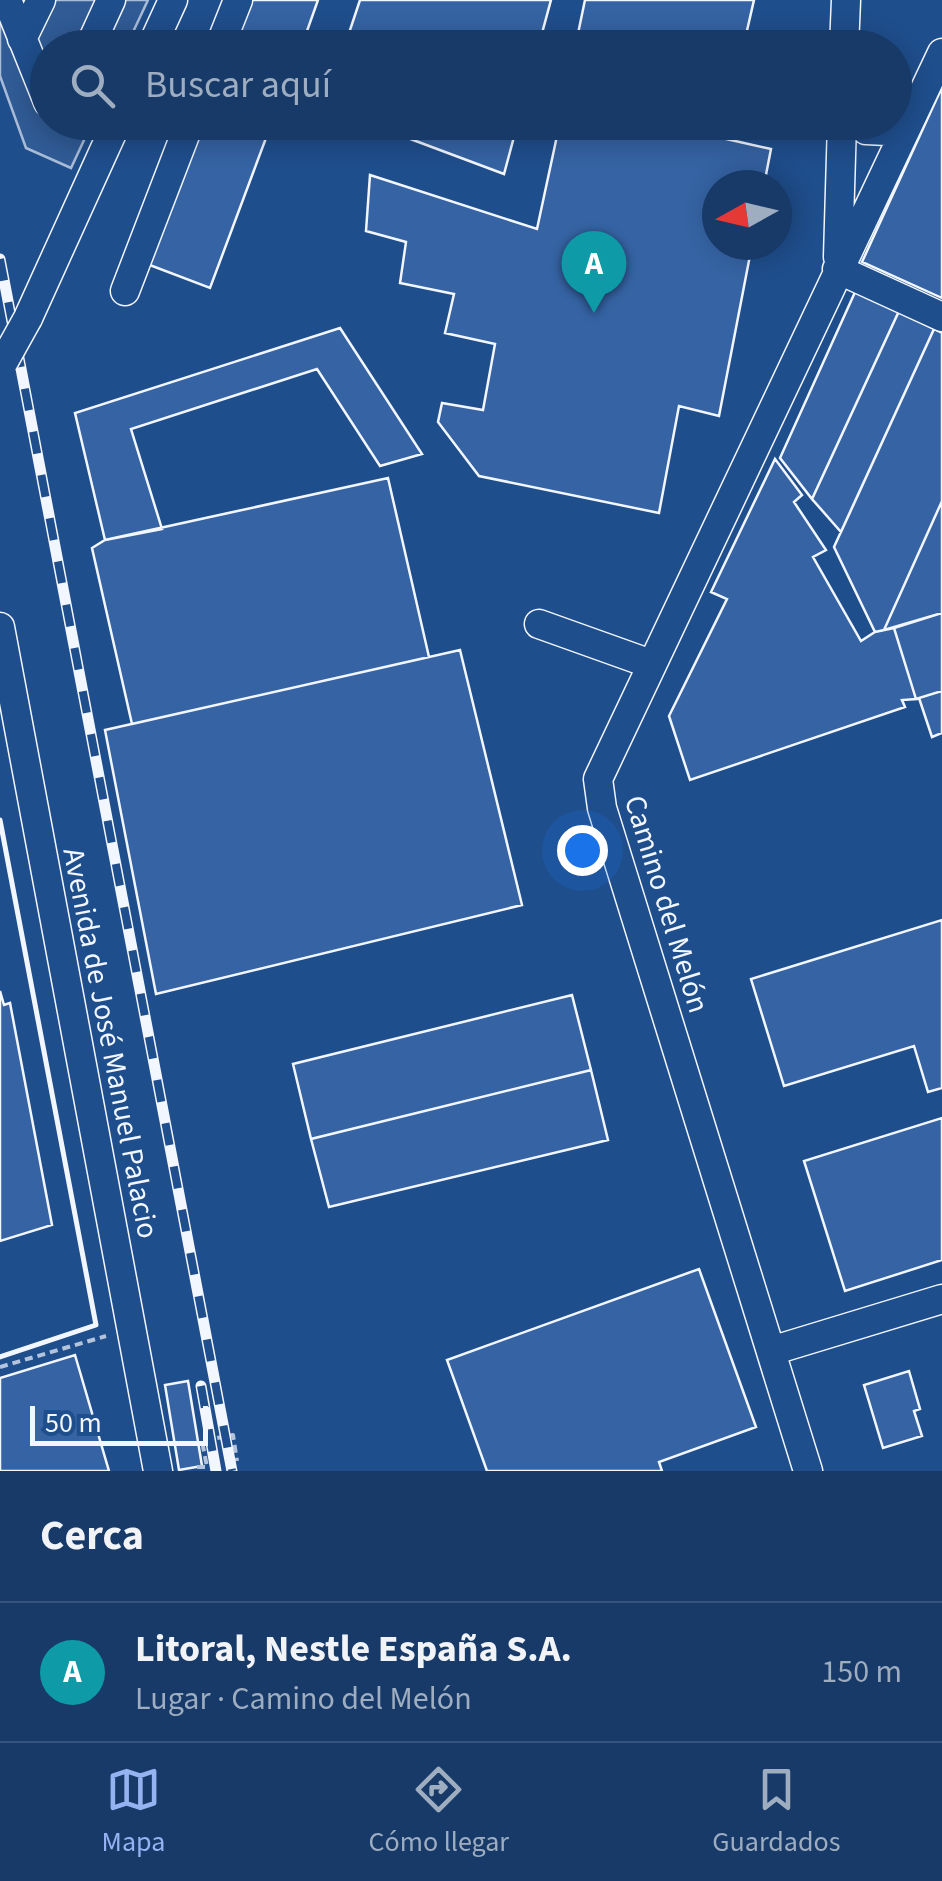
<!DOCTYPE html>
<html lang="es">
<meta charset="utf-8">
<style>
:root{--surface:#173a69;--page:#20416f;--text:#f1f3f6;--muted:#9eadc0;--line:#36547d;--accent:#95b2f1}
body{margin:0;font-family:"Source Sans 3",sans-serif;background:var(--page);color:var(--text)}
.compass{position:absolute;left:702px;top:170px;width:90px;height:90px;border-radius:50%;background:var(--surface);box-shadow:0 5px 25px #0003;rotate:262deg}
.scale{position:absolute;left:30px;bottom:25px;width:178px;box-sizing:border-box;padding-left:10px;border:5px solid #f2f6ff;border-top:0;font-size:28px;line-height:35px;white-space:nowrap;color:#f2f6ff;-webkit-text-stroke:8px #1f4e8c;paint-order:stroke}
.you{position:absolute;left:582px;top:850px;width:35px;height:35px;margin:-25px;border:8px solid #fff;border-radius:50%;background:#1a73e8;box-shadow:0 0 0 15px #1a73e833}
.badge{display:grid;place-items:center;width:65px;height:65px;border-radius:50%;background:var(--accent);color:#fff;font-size:32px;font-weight:700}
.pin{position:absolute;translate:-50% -82px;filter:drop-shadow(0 2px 5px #0008)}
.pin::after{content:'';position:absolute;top:52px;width:35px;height:30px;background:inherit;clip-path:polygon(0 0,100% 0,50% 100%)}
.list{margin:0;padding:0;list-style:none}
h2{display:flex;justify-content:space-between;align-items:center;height:130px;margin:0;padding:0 40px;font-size:42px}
h2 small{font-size:32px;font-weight:400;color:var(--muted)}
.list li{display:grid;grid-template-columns:65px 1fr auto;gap:30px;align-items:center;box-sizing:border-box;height:140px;padding:0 40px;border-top:2px solid var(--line)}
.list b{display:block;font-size:38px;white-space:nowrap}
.list p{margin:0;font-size:32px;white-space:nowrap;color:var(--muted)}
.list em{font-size:32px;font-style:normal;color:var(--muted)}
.icon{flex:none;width:55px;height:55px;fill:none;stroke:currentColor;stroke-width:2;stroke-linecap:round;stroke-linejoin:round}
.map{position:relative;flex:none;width:942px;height:1471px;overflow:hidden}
.search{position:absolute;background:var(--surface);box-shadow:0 5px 25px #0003;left:30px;right:30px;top:30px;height:110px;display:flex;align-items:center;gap:25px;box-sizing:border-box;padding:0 35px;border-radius:55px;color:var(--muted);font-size:38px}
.sheet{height:270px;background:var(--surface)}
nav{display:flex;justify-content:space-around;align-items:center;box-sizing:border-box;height:140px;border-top:2px solid var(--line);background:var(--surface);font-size:28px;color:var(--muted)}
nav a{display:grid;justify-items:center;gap:5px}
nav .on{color:var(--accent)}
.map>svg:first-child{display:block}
.built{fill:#305b95;stroke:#a8bbd7;stroke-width:2.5}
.building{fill:#3563a3;stroke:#f2f6ff;stroke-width:2.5}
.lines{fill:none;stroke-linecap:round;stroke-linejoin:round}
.minor-casing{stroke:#f2f6ff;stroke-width:31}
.path{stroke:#b3c4dc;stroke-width:4;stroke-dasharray:8 5;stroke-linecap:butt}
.minor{stroke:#1f4e8c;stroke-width:28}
.rail-casing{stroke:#f2f6ff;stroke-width:11}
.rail{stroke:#1f4e8c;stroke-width:8;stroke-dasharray:22;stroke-linecap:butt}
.minor-bridge-casing{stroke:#f2f6ff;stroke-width:31;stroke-linecap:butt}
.minor-bridge{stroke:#1f4e8c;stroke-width:28}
.wall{stroke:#f2f6ff;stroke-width:5}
.labels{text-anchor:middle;stroke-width:8;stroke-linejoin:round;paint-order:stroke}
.street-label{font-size:30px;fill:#f2f6ff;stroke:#1f4e8c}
</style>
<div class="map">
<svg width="942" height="1471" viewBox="0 0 942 1471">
<rect width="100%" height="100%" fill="#1f4e8c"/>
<!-- built -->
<path class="built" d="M 0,0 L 148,0 L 126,47 L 48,48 L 48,122 L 92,123 L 71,168 L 26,148 L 0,76 Z"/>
<!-- building -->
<path class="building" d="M 247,0 L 318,0 L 301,48 L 229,48 Z
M 360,0 L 551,0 L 538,48 L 344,48 Z
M 585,0 L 754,0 L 743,48 L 575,48 Z
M 942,87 L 942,298 L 862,262 Z
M 201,122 L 272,122 L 210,288 L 147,264 Z
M 365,122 L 518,122 L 504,174 Z
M 560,122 L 726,122 L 722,138 L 771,149 L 764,185 L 717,185 L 717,245 L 752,245 L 719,416 L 679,406 L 659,513 L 479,476 L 438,422 L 442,403 L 483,410 L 495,344 L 445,333 L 454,294 L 400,283 L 406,242 L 366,231 L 370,175 L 537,229 Z
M 856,290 L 899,311 L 812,499 L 780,458 Z
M 899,311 L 934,329 L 841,532 L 812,499 Z
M 340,328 L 422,454 L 380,466 L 317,369 L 131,429 L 162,529 L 105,540 L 75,413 Z
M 934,329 L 942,333 L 942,501 L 884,630 L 875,632 L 834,547 Z
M 775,459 L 802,495 L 794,502 L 826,550 L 813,557 L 861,641 L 875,632 L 894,628 L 916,699 L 902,700 L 905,707 L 690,780 L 669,716 L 727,599 L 711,592 Z
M 388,478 L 429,657 L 132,724 L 92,548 L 105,540 Z
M 942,501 L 942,613 L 884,630 Z
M 942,613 L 942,691 L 916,699 L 894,628 Z
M 460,650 L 522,905 L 156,994 L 105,730 Z
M 942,691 L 942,733 L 932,737 L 919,698 Z
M 942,920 L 942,1088 L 928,1092 L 914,1046 L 784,1086 L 751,979 Z
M 0,991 L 4,1005 L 10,1003 L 52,1225 L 0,1241 Z
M 572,995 L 591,1070 L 311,1139 L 293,1064 Z
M 591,1070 L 608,1140 L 329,1207 L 311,1139 Z
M 942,1118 L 942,1260 L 845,1291 L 804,1161 Z
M 699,1269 L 756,1427 L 659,1462 L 662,1471 L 487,1471 L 447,1360 Z
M 75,1355 L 109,1471 L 0,1471 L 0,1378 Z
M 909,1371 L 920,1409 L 914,1411 L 922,1436 L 883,1448 L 864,1385 Z
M 188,1381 L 202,1466 L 179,1470 L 165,1385 Z"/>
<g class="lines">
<defs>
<path id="minor" d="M 7,0 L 48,102
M 22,39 L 41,0
M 89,48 L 111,0
M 151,48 L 173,0
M 219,48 L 238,0
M 844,48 L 846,0
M 858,122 L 866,130 L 887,131 L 907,125
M 838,257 L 842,122
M 837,269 L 942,317
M 125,291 L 190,122
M 28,318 L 117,122
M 539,624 L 651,664
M 0,627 L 158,1471
M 771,1351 L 942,1299
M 808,1471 L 602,808 L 598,779 L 942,53"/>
</defs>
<!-- minor casing -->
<use href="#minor" class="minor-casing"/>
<!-- path -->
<path class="path" d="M 0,1367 L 106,1336
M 197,1467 L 207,1467 L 202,1441 L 233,1435 L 237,1461"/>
<!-- minor -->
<use href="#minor" class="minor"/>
<defs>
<path id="rail" d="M 0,259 L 232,1471
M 201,1386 L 216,1471"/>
</defs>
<!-- rail casing -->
<use href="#rail" class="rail-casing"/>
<!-- rail -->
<use href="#rail" class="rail"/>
<defs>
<path id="minor-bridge" d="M 3,363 L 28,318"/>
</defs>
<!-- minor-bridge casing -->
<use href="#minor-bridge" class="minor-bridge-casing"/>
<!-- minor-bridge -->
<use href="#minor-bridge" class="minor-bridge"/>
<!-- wall -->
<path class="wall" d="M 0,820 L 96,1325 L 0,1357"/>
</g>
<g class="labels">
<!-- street labels -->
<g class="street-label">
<text transform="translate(667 904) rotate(73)" y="10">Camino del Melón</text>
<text transform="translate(111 1043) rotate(79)" y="10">Avenida de José Manuel Palacio</text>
</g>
</g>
</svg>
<svg class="compass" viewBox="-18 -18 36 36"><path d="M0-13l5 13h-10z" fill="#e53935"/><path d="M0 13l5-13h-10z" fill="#9eadc0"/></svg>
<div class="scale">50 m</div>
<div class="you"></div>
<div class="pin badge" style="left:594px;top:313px;background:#0f9aa8">A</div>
<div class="search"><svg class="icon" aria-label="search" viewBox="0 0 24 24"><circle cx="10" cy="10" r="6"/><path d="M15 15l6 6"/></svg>Buscar aquí</div>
</div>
<section class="sheet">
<h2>Cerca<small></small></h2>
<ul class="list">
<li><span class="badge" style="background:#0f9aa8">A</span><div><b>Litoral, Nestle España S.A.</b><p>Lugar · Camino del Melón</p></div><em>150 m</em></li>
</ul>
</section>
<nav>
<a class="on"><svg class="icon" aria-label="map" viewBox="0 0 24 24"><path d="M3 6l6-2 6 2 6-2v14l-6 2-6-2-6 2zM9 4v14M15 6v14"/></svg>Mapa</a>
<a><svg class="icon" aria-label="directions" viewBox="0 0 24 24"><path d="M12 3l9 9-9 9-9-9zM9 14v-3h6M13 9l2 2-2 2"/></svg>Cómo llegar</a>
<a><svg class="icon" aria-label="saved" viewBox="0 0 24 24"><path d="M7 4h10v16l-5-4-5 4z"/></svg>Guardados</a>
</nav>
